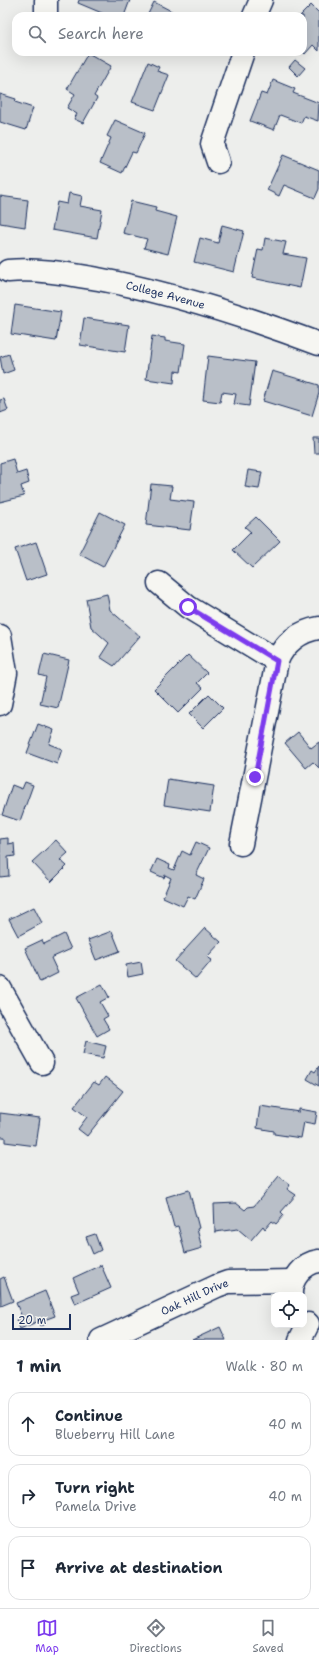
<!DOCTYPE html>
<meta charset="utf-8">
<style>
:root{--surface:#fff;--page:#f6f6f7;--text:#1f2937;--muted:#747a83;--line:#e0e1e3;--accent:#7c3aed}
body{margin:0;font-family:"Shantell Sans",sans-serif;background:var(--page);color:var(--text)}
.controls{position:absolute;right:12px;bottom:12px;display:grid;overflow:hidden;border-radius:8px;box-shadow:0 4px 16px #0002}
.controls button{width:36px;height:36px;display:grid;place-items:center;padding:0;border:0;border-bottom:1px solid var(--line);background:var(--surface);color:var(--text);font:20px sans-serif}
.scale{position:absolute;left:12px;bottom:10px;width:59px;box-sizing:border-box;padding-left:4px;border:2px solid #1b2f5e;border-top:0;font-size:11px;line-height:14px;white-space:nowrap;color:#1b2f5e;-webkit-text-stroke:3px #f6f6f2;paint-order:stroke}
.stop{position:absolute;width:12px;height:12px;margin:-9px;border:3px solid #7c3aed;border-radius:50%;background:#fff}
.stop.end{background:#7c3aed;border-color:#fff;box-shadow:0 1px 4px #0008}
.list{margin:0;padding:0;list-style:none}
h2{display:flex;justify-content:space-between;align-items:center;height:52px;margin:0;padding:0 16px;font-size:17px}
h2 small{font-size:13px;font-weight:400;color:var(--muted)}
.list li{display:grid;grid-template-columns:26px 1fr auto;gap:12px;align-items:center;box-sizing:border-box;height:64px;margin:0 8px 8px;padding:0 8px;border:1px solid var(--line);border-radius:12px}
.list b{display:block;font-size:15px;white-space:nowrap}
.list p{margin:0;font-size:13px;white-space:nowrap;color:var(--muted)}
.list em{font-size:13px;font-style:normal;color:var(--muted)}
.icon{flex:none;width:22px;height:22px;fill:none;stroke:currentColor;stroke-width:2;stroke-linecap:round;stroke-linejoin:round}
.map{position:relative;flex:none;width:319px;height:1340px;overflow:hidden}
.search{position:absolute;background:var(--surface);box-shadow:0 4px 16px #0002;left:12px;right:12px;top:12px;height:44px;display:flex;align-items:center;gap:10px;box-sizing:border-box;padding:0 14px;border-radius:12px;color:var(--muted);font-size:15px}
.sheet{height:268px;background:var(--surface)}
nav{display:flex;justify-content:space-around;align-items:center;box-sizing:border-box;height:56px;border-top:1px solid var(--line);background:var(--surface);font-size:11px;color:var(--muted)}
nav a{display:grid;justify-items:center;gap:2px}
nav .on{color:var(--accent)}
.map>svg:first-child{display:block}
.building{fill:#b9bfc8;stroke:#1b2f5e}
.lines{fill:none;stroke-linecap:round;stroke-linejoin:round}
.minor-casing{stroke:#1b2f5e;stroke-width:25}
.minor{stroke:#f6f6f2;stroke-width:22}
.route{stroke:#7c3aed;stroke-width:5}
.labels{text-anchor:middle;stroke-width:3.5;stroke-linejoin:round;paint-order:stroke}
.street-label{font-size:11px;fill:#1b2f5e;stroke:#f6f6f2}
</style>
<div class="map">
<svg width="319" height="1340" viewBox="0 0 319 1340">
<rect width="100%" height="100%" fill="#edeeec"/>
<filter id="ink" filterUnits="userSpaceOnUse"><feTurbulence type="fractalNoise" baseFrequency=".025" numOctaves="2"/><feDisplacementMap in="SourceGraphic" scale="8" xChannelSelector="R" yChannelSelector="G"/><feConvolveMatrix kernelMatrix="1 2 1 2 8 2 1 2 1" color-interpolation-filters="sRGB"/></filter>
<g filter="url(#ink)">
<!-- building -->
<path class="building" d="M 79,0 L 130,0 L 124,16 L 109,16 L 78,3 Z
M 154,2 L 181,16 L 147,16 Z
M 311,5 L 319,13 L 319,51 L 313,45 L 305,54 L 303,52 L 303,16 L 300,16 Z
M 88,53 L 111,66 L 94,96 L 97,98 L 83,123 L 74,119 L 77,114 L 67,108 L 75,94 L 67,89 Z
M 295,60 L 305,68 L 298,76 L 289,67 Z
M 148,62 L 159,67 L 157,71 L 169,75 L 155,110 L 132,102 Z
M 273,80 L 295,89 L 293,93 L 319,103 L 318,121 L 304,116 L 301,123 L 280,115 L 274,130 L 250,121 L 261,93 L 267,95 Z
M 0,94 L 16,99 L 15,102 L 33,108 L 26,130 L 0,122 Z
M 115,120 L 145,133 L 136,153 L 132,152 L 122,173 L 100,163 L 111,138 L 107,136 Z
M 283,155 L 319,170 L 319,189 L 315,198 L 284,185 L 279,196 L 267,190 Z
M 69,193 L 82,196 L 80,206 L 102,210 L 97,238 L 52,230 L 57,202 L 67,204 Z
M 0,196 L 28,200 L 25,227 L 0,223 Z
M 131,201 L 156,207 L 155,211 L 177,217 L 168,254 L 144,248 L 147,239 L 123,233 Z
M 222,225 L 244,231 L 234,272 L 194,262 L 200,238 L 218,243 Z
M 265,238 L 286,242 L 283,254 L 306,258 L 300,288 L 252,278 L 258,249 L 263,250 Z
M 15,305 L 61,312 L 56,341 L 11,334 Z
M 84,318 L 129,325 L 125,352 L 80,345 Z
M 152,336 L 165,338 L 165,341 L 185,344 L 181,372 L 175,371 L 174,383 L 146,379 Z
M 9,354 L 14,370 L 3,374 L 0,357 Z
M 208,356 L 255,362 L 249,406 L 234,404 L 236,394 L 222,392 L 220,402 L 203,400 Z
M 272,371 L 319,385 L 319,393 L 312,416 L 263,401 Z
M 4,399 L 8,410 L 0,413 L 0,400 Z
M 313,438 L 319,438 L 319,453 L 314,453 Z
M 13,459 L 17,474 L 26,471 L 29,483 L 21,486 L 24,496 L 0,502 L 0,463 Z
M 248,470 L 262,472 L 259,489 L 245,487 Z
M 151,484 L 172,486 L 170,499 L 194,502 L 190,530 L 146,525 Z
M 100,512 L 125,525 L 103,567 L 79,554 Z
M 256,517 L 280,541 L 252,568 L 233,550 L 251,532 L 245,527 Z
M 36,542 L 47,574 L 26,581 L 15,549 Z
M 107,594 L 110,610 L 140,636 L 114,666 L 100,657 L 109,643 L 91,627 L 86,599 Z
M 44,654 L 69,660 L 58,708 L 40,704 L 46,677 L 39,675 Z
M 188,655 L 207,673 L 197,683 L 203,688 L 178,713 L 154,689 Z
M 209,694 L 223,708 L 203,728 L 189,714 Z
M 38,724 L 54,730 L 49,744 L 62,749 L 57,764 L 27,753 Z
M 298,732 L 311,748 L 319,742 L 319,768 L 313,762 L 306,768 L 285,743 Z
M 168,779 L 214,786 L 210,812 L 164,805 Z
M 25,782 L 33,785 L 20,821 L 2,815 L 12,785 L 22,789 Z
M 8,838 L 8,844 L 14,843 L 15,856 L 8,857 L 9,876 L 0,877 L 0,839 Z
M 56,840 L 68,853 L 60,860 L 67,866 L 51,882 L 32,862 Z
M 196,842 L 209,848 L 196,875 L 204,879 L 195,899 L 188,896 L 183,906 L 163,897 L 171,878 L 165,875 L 164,878 L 151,872 L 157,859 L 170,865 L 169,868 L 174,870 L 182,851 L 190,855 Z
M 34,907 L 42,923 L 18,936 L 9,919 Z
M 205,928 L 221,942 L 207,957 L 212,960 L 196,979 L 175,961 Z
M 112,931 L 120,951 L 96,960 L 88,940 Z
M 64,934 L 71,949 L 51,958 L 58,973 L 40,982 L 25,948 L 42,940 L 44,944 Z
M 141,962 L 143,974 L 128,977 L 126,965 Z
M 102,984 L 109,997 L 100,1002 L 108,1016 L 103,1019 L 109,1029 L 97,1036 L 76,998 Z
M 86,1041 L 106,1046 L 103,1058 L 83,1054 Z
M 319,1066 L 319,1086 L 307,1079 L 312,1070 L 315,1072 Z
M 105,1077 L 123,1091 L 87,1136 L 78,1129 L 87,1117 L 74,1107 L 94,1082 L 99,1085 Z
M 260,1106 L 299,1112 L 299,1109 L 317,1112 L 315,1124 L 304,1122 L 301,1138 L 274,1134 L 274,1131 L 257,1128 Z
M 0,1113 L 40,1118 L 36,1146 L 5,1142 L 5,1137 L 0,1137 Z
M 279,1176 L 290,1185 L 287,1189 L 296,1195 L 281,1212 L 284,1215 L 276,1224 L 272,1221 L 265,1229 L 263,1226 L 251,1240 L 238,1229 L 215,1232 L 214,1204 L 236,1203 L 245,1210 L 248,1207 L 254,1206 Z
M 189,1190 L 199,1228 L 197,1229 L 202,1248 L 185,1253 L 178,1226 L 174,1227 L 166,1197 Z
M 95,1234 L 101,1250 L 93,1254 L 86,1237 Z
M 101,1265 L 111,1288 L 75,1304 L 71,1295 L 79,1292 L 73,1278 Z
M 4,1277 L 13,1301 L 1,1306 L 0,1279 Z
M 45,1291 L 55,1316 L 44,1320 L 46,1324 L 41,1326 L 39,1321 L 20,1329 L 16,1320 L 22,1317 L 16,1303 Z
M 220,1327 L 226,1340 L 192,1340 Z"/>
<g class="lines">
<defs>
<g id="minor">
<path d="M 46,16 L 46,0"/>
<path d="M 254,16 L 261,0"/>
<path d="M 218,162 L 212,144 L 243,52"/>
<path id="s1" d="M 8,271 C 37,268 69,274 98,279 C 173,293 247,317 319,344"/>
<path d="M 159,583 L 188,607 L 277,661"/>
<path d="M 0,636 L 6,673 L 0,704"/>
<path d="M 241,844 L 277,661 C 284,643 300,631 319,628"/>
<path d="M 0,988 L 42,1063"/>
<path d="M 291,1295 C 290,1279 303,1263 319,1261"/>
<path id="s2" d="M 101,1340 L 217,1286 L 228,1282 L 293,1281"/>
<path d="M 300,1340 L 308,1324"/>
</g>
</defs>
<!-- minor casing -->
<use href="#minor" class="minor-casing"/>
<!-- minor -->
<use href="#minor" class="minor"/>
</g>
</g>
<g class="lines" filter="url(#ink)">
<!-- route -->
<path class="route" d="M 188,607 L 277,661 L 255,777"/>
</g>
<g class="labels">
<!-- street labels -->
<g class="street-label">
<text dy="4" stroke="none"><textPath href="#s1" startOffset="160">College Avenue</textPath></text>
<text dy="4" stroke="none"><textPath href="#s2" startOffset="103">Oak Hill Drive</textPath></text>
</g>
</g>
</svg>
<div class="controls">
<button><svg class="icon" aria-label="locate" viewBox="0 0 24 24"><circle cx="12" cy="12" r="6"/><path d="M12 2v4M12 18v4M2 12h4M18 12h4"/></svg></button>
</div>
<div class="scale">20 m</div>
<div class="stop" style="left:188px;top:607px"></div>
<div class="stop end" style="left:255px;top:777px"></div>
<div class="search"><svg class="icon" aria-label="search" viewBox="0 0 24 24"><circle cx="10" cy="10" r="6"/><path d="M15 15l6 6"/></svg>Search here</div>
</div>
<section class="sheet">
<h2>1 min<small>Walk · 80 m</small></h2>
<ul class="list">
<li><svg class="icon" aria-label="ahead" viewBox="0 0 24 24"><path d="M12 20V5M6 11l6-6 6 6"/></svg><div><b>Continue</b><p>Blueberry Hill Lane</p></div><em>40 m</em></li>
<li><svg class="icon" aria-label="right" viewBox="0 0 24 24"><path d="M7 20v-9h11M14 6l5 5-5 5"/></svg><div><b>Turn right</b><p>Pamela Drive</p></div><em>40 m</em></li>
<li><svg class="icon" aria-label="arrive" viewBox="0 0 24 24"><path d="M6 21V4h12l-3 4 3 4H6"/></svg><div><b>Arrive at destination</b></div></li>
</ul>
</section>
<nav>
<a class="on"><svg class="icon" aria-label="map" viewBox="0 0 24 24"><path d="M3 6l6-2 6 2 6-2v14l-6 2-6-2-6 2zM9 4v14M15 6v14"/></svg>Map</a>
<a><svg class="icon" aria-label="directions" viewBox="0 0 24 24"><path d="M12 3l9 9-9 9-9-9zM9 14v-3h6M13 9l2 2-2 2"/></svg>Directions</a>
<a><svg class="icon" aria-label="saved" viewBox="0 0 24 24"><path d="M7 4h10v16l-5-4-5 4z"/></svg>Saved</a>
</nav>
